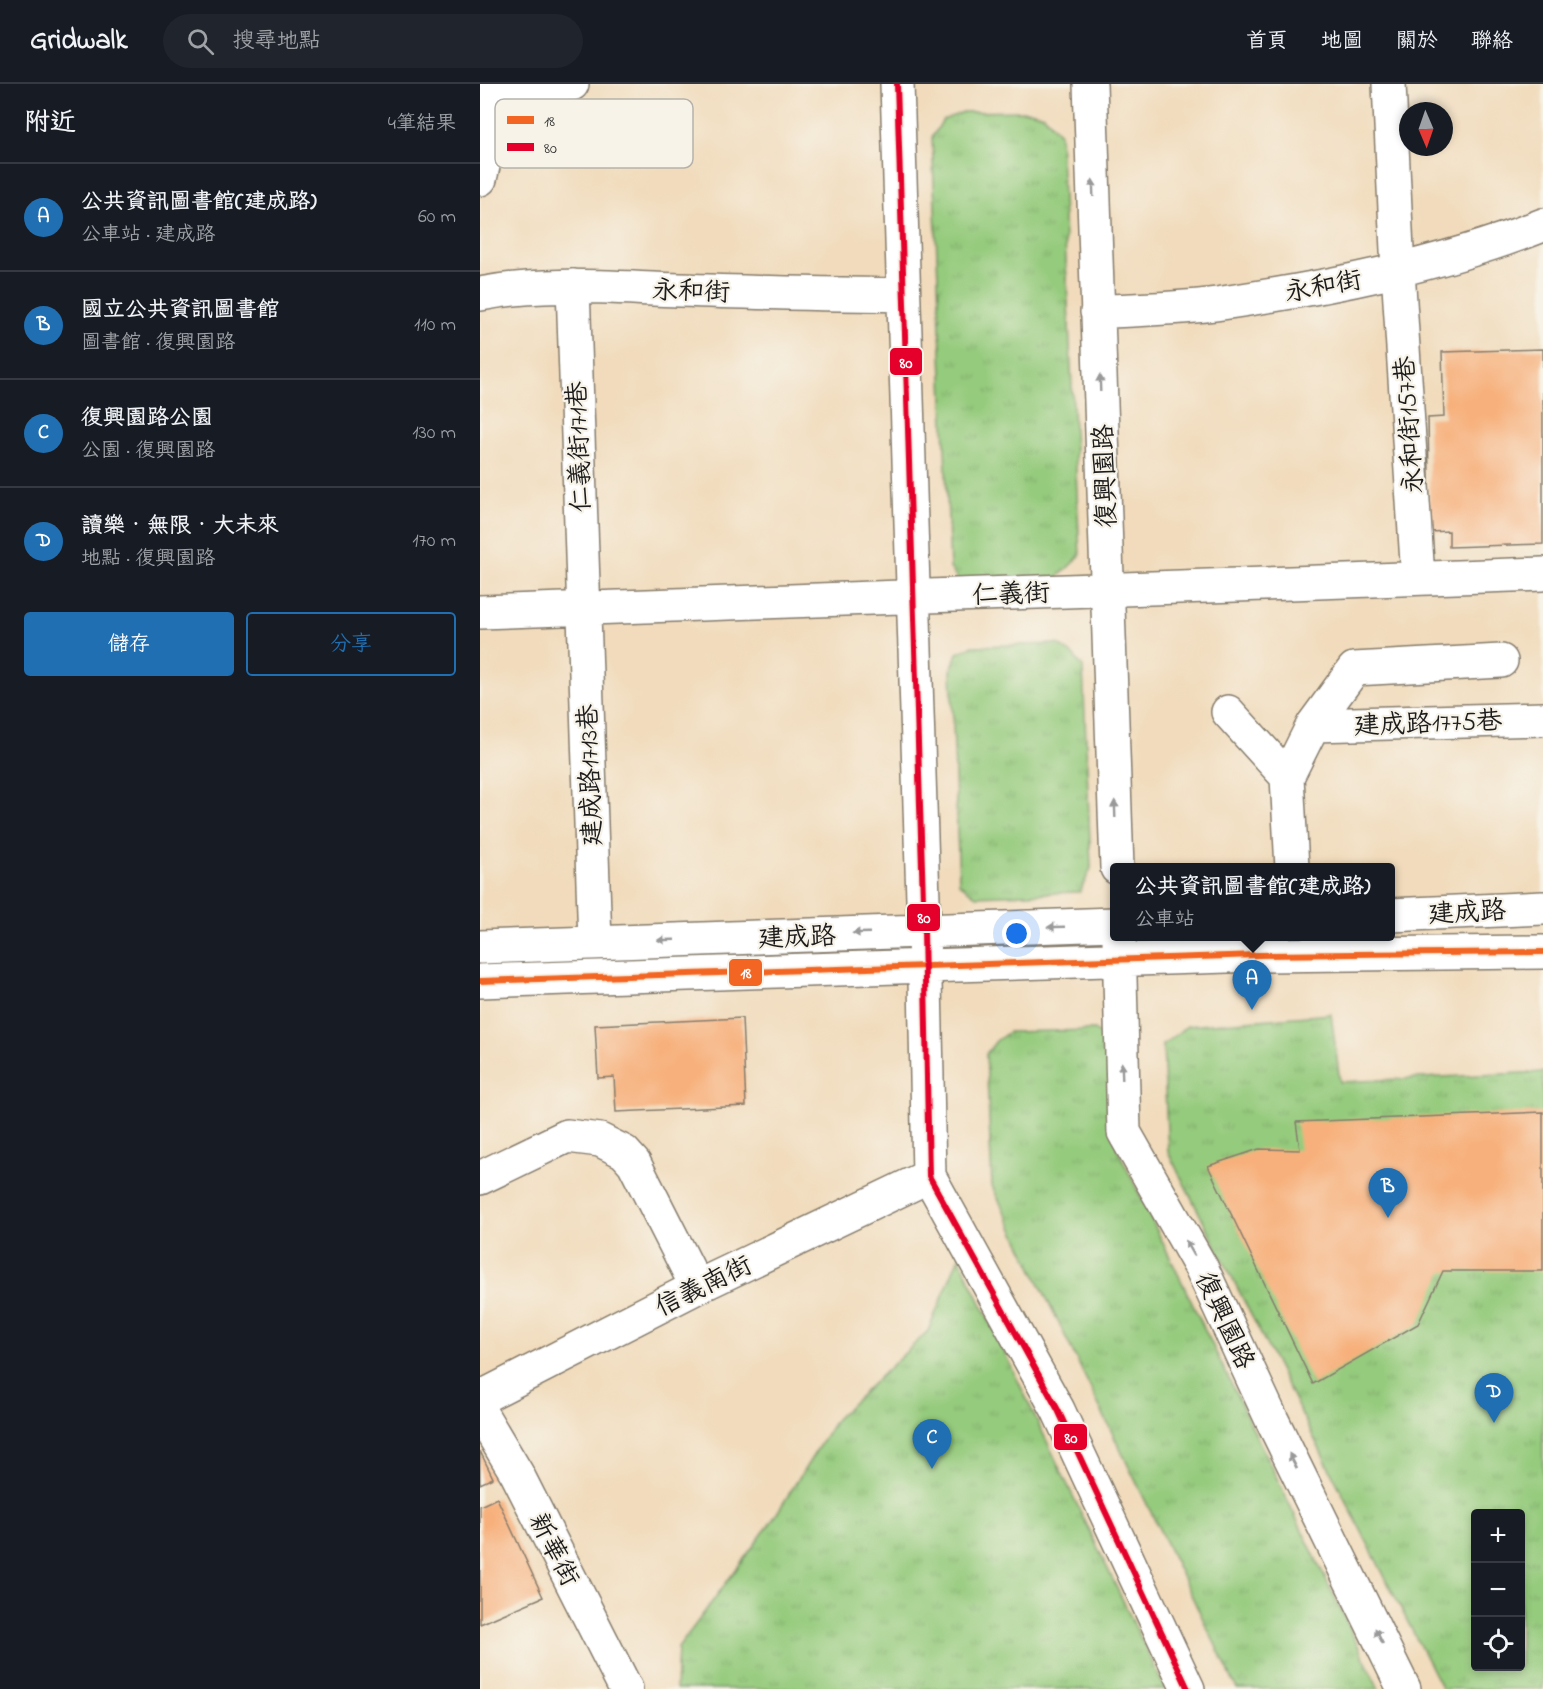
<!DOCTYPE html>
<html lang="zh-TW">
<meta charset="utf-8">
<style>
:root{--surface:#171b24;--page:#20242c;--text:#f1f3f6;--muted:#9ea1a6;--line:#363941;--accent:#1f6fb2}
body{margin:0;font-family:"Indie Flower","LXGW WenKai TC",sans-serif;background:var(--page);color:var(--text)}
.controls{position:absolute;right:18px;bottom:18px;display:grid;overflow:hidden;border-radius:6px;box-shadow:0 3px 9px #0003}
.controls button{width:54px;height:54px;display:grid;place-items:center;padding:0;border:0;border-bottom:2px solid var(--line);background:var(--surface);color:var(--text);font:30px sans-serif}
.compass{position:absolute;left:919px;top:18px;width:54px;height:54px;border-radius:50%;background:var(--surface);box-shadow:0 3px 9px #0003;rotate:178deg}
.you{position:absolute;left:537px;top:850px;width:21px;height:21px;margin:-15px;border:4px solid #fff;border-radius:50%;background:#1a73e8;box-shadow:0 0 0 9px #1a73e833}
.badge{display:grid;place-items:center;width:39px;height:39px;border-radius:50%;background:var(--accent);color:#fff;font-size:20px;font-weight:700}
.pin{position:absolute;translate:-50% -50px;filter:drop-shadow(0 2px 3px #0008)}
.pin::after{content:'';position:absolute;top:32px;width:21px;height:18px;background:inherit;clip-path:polygon(0 0,100% 0,50% 100%)}
.popup{position:absolute;left:630px;top:779px;width:285px;height:78px;box-sizing:border-box;display:grid;place-content:center;border-radius:6px;background:var(--surface);filter:drop-shadow(0 2px 4px #0005);font-size:20px;white-space:nowrap;color:var(--muted)}
.popup b{font-size:22px;color:var(--text)}
.popup::after{content:'';position:absolute;left:50%;top:100%;margin-left:-12px;border:12px solid transparent;border-top-color:var(--surface)}
.list{margin:0;padding:0;list-style:none}
h2{display:flex;justify-content:space-between;align-items:center;height:78px;margin:0;padding:0 24px;font-size:26px}
h2 small{font-size:20px;font-weight:400;color:var(--muted)}
.list li{display:grid;grid-template-columns:39px 1fr auto;gap:18px;align-items:center;box-sizing:border-box;height:108px;padding:0 24px;border-top:2px solid var(--line)}
.list b{display:block;font-size:22px;white-space:nowrap}
.list p{margin:0;font-size:20px;white-space:nowrap;color:var(--muted)}
.list em{font-size:20px;font-style:normal;color:var(--muted)}
.actions{display:flex;gap:12px;padding:18px 24px}
.actions a{flex:1;padding:14px 0;border:2px solid var(--accent);border-radius:6px;text-align:center;font-size:21px;color:var(--accent)}
.actions .main{background:var(--accent);color:#fff}
.icon{flex:none;width:33px;height:33px;fill:none;stroke:currentColor;stroke-width:2;stroke-linecap:round;stroke-linejoin:round}
.map{position:relative;flex:none;width:1063px;height:1605px;overflow:hidden}
header{display:flex;align-items:center;gap:36px;box-sizing:border-box;height:84px;padding:0 30px;background:var(--surface);border-bottom:2px solid var(--line)}
header strong{font-size:28px}
nav{display:flex;gap:33px;margin-inline-start:auto;font-size:21px}
.search{width:420px;height:54px;background:var(--page);display:flex;align-items:center;gap:15px;box-sizing:border-box;padding:0 21px;border-radius:33px;color:var(--muted);font-size:22px}
main{display:flex}
aside{flex:1;background:var(--surface)}
.map>svg:first-child{display:block}
.park{fill:url(#park-tufts);stroke:#58744c;stroke-width:1.5;fill-rule:evenodd}
.building{fill:#f7b07c}
.lines{fill:none;stroke-linecap:round;stroke-linejoin:round}
.minor-casing{stroke:#867c6c;stroke-width:36}
.minor{stroke:#fff;stroke-width:33}
.bus-1-casing{stroke:#f7f3e8;stroke-width:10}
.bus-2-casing{stroke:#f7f3e8;stroke-width:10}
.bus-1{stroke:#f26522;stroke-width:6}
.bus-2{stroke:#e4002b;stroke-width:6}
.oneway{fill:#999}
.labels{text-anchor:middle;stroke-width:4.5;stroke-linejoin:round;paint-order:stroke}
.street-label{font-size:26px;fill:#1c1c1c;stroke:#f7f3e8}
.key{fill:#f7f3e8;stroke:#b5b2ab;stroke-width:1.5}
.key-label{font-size:16px;fill:#1c1c1c}
.line-badge{stroke:#f7f3e8;stroke-width:2}
.badge-label{font-size:16px;text-anchor:middle;font-weight:bold;fill:#fff}
</style>
<header>
<strong>Gridwalk</strong>
<div class="search"><svg class="icon" aria-label="search" viewBox="0 0 24 24"><circle cx="10" cy="10" r="6"/><path d="M15 15l6 6"/></svg>搜尋地點</div>
<nav><a>首頁</a><a>地圖</a><a>關於</a><a>聯絡</a></nav>
</header>
<main>
<aside>
<h2>附近<small>4筆結果</small></h2>
<ul class="list">
<li><span class="badge">A</span><div><b>公共資訊圖書館(建成路)</b><p>公車站 · 建成路</p></div><em>60 m</em></li>
<li><span class="badge">B</span><div><b>國立公共資訊圖書館</b><p>圖書館 · 復興園路</p></div><em>110 m</em></li>
<li><span class="badge">C</span><div><b>復興園路公園</b><p>公園 · 復興園路</p></div><em>130 m</em></li>
<li><span class="badge">D</span><div><b>讀樂‧無限‧大未來</b><p>地點 · 復興園路</p></div><em>170 m</em></li>
</ul>
<div class="actions"><a class="main">儲存</a><a>分享</a></div>
</aside>
<div class="map">
<svg width="1063" height="1605" viewBox="0 0 1063 1605">
<defs>
<pattern id="park-tufts" width="24" height="20" patternUnits="userSpaceOnUse" patternTransform="scale(1.5)"><rect width="24" height="20" fill="#95cb7d"/><path d="M3 7l-1-3M5 7V3M7 7l1-3M15 17l-1-3M17 17v-4M19 17l1-3" fill="none" stroke="#80ae6b"/></pattern>
</defs>
<rect width="100%" height="100%" fill="#f7f3e8"/>
<filter id="ink" filterUnits="userSpaceOnUse"><feTurbulence type="fractalNoise" baseFrequency=".0167" numOctaves="2"/><feDisplacementMap in="SourceGraphic" scale="12" xChannelSelector="R" yChannelSelector="G"/><feConvolveMatrix kernelMatrix="1 2 1 2 8 2 1 2 1" color-interpolation-filters="sRGB"/></filter>
<filter id="wash" filterUnits="userSpaceOnUse"><feTurbulence type="fractalNoise" baseFrequency=".008" numOctaves="4" result="noise"/><feDisplacementMap in="SourceGraphic" scale="24" xChannelSelector="R" yChannelSelector="G"/><feGaussianBlur stdDeviation="1.35" result="paint"/><feColorMatrix in="noise" values="0 0 0 0 0 0 0 0 0 0 0 0 0 0 0 0 0 1.4 0 .05"/><feComposite in="paint" operator="in"/></filter>
<g filter="url(#wash)">
<rect width="100%" height="100%" fill="#f1dbbc"/>
<!-- park -->
<path class="park" d="M 550,27 L 564,31 L 580,50 L 600,472 L 578,493 L 479,497 L 470,484 L 452,53 L 463,36 L 483,28 Z
M 578,560 L 593,571 L 603,583 L 611,784 L 600,808 L 496,812 L 479,799 L 471,586 L 477,569 L 493,562 Z
M 851,930 L 860,998 L 1063,988 L 1063,1605 L 962,1605 L 688,1068 L 683,961 L 707,942 ZM 996,1430 L 1040,1430 L 1040,1582 L 996,1582 Z
M 614,946 L 628,956 L 637,1064 L 899,1605 L 757,1605 L 512,1102 L 506,970 L 516,957 L 529,948 Z
M 479,1173 L 685,1605 L 196,1605 L 198,1564 L 294,1434 L 356,1335 L 448,1247 Z"/>
<g id="blocks">
<!-- building -->
<path class="building" d="M 1063,265 L 1063,460 L 969,463 L 969,447 L 950,448 L 948,334 L 964,333 L 962,268 Z
M 262,934 L 266,1022 L 136,1028 L 134,993 L 118,994 L 115,941 Z
M 1063,1028 L 1063,1187 L 963,1187 L 938,1240 L 833,1300 L 728,1082 L 779,1065 L 820,1066 L 816,1038 Z
M 0,1367 L 13,1394 L 0,1400 Z
M 17,1414 L 63,1513 L 0,1540 L 0,1422 Z"/>
</g>
</g>
<g filter="url(#ink)">
<use href="#blocks" fill-opacity="0" stroke="#867c6c" stroke-width="1.5"/>
<g class="lines">
<defs>
<path id="minor" d="M 417,0 L 444,847 L 449,1092 L 578,1326 L 708,1605
M 610,0 L 637,784
M 909,0 L 918,187 L 938,494
M 1,3 L 92,0
M 0,95 L 22,0
M 93,202 L 115,859
M 0,210 C 66,197 134,204 200,206 C 274,209 348,210 423,211
M 617,228 C 656,225 697,225 736,220 C 846,204 959,182 1063,141
M 0,528 L 1063,490
M 748,628 L 807,693
M 833,641 L 874,585 L 1021,577
M 812,784 L 807,693 L 833,641 L 1063,635
M 910,831 L 1063,824
M 639,855 L 644,1048 L 722,1185 L 791,1334 L 924,1605
M 0,863 L 634,840
M 0,897 L 778,871 L 1063,868
M 0,1094 L 87,1052 L 120,1056 L 144,1068 L 154,1079 L 217,1203
M 0,1314 L 217,1203 L 449,1092
M 0,1328 L 37,1390 L 146,1605"/>
</defs>
<!-- minor casing -->
<use href="#minor" class="minor-casing"/>
<!-- minor -->
<use href="#minor" class="minor"/>
<defs>
<path id="bus-1" d="M 0,897 L 778,871 L 1063,868"/>
<path id="bus-2" d="M 417,0 L 444,847 L 449,1092 L 578,1326 L 708,1605"/>
</defs>
<!-- bus-1 casing -->
<use href="#bus-1" class="bus-1-casing"/>
<!-- bus-2 casing -->
<use href="#bus-2" class="bus-2-casing"/>
<!-- bus-1 -->
<use href="#bus-1" class="bus-1"/>
<!-- bus-2 -->
<use href="#bus-2" class="bus-2"/>
</g>
<!-- one-way arrows -->
<defs><path id="oneway-solid" d="M-6-.8H1V-3.2L6.5 0L1 3.2V.8H-6Z" transform="scale(1.5)"/></defs>
<g class="oneway">
<use href="#oneway-solid" transform="translate(613 104) rotate(-92)"/>
<use href="#oneway-solid" transform="translate(620 299) rotate(-92)"/>
<use href="#oneway-solid" transform="translate(635 725) rotate(-92)"/>
<use href="#oneway-solid" transform="translate(576 843) rotate(178)"/>
<use href="#oneway-solid" transform="translate(381 849) rotate(178)"/>
<use href="#oneway-solid" transform="translate(186 856) rotate(178)"/>
<use href="#oneway-solid" transform="translate(642 987) rotate(-92)"/>
<use href="#oneway-solid" transform="translate(710 1164) rotate(-120)"/>
<use href="#oneway-solid" transform="translate(813 1377) rotate(-117)"/>
<use href="#oneway-solid" transform="translate(899 1552) rotate(-116)"/>
</g>
</g>
<g class="labels">
<!-- street labels -->
<g class="street-label">
<text transform="translate(843 201) rotate(-10)" y="9">永和街</text>
<text transform="translate(211 206) rotate(2)" y="9">永和街</text>
<text transform="translate(928 341) rotate(-94)" y="9">永和街157巷</text>
<text transform="translate(98 363) rotate(-92)" y="9">仁義街171巷</text>
<text transform="translate(624 392) rotate(-92)" y="9">復興園路</text>
<text transform="translate(531 509) rotate(-2)" y="9">仁義街</text>
<text transform="translate(948 638) rotate(-2)" y="9">建成路1775巷</text>
<text transform="translate(109 691) rotate(-92)" y="9">建成路1713巷</text>
<text transform="translate(987 827) rotate(-3)" y="9">建成路</text>
<text transform="translate(317 852) rotate(-2)" y="9">建成路</text>
<text transform="translate(223 1201) rotate(-26)" y="9">信義南街</text>
<text transform="translate(746 1236) rotate(65)" y="9">復興園路</text>
<text transform="translate(75 1465) rotate(63)" y="9">新華街</text>
</g>
</g>
<!-- legend -->
<rect x="15" y="15" width="198" height="69" rx="9" class="key"/>
<rect x="27" y="32" width="27" height="8" fill="#f26522"/>
<rect x="27" y="59" width="27" height="8" fill="#e4002b"/>
<g class="key-label">
<text x="64" y="42">18</text>
<text x="64" y="69">80</text>
</g>
<g class="line-badge">
<rect x="409" y="263" width="34" height="29" rx="6" fill="#e4002b"/>
<rect x="426" y="819" width="35" height="29" rx="6" fill="#e4002b"/>
<rect x="248" y="874" width="35" height="29" rx="6" fill="#f26522"/>
<rect x="573" y="1339" width="35" height="28" rx="6" fill="#e4002b"/>
</g>
<g class="badge-label">
<text x="426" y="284">80</text>
<text x="444" y="839">80</text>
<text x="266" y="894">18</text>
<text x="591" y="1359">80</text>
</g>
</svg>
<div class="controls">
<button>+</button>
<button>−</button>
<button><svg class="icon" aria-label="locate" viewBox="0 0 24 24"><circle cx="12" cy="12" r="6"/><path d="M12 2v4M12 18v4M2 12h4M18 12h4"/></svg></button>
</div>
<svg class="compass" viewBox="-18 -18 36 36"><path d="M0-13l5 13h-10z" fill="#e53935"/><path d="M0 13l5-13h-10z" fill="#9ea1a6"/></svg>
<div class="you"></div>
<div class="pin badge" style="left:772px;top:926px">A</div>
<div class="popup"><b>公共資訊圖書館(建成路)</b>公車站</div>
<div class="pin badge" style="left:908px;top:1134px">B</div>
<div class="pin badge" style="left:452px;top:1385px">C</div>
<div class="pin badge" style="left:1014px;top:1339px">D</div>
</div>
</main>
